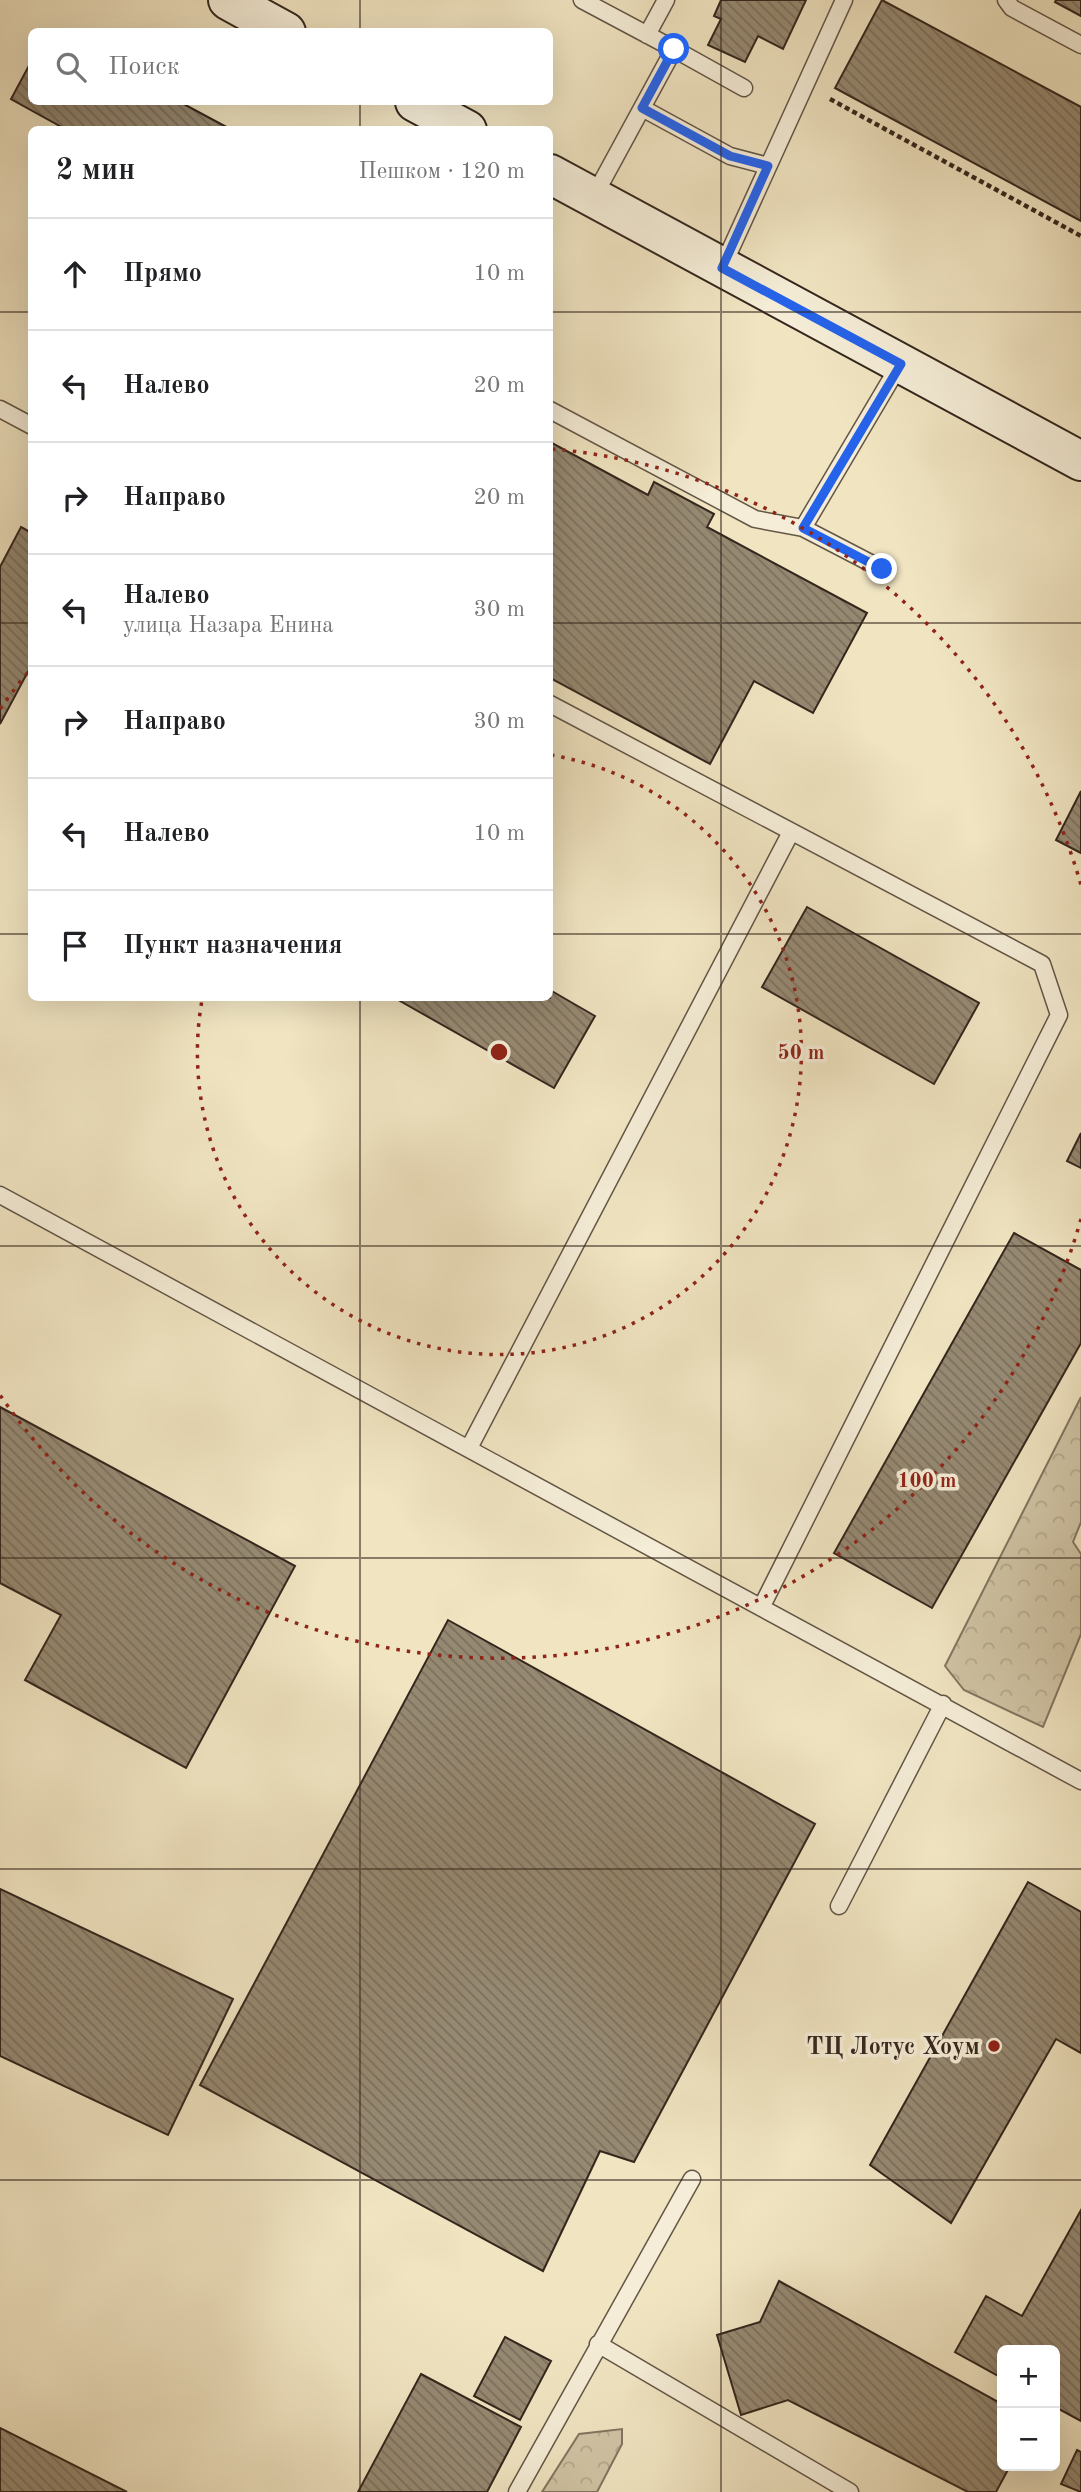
<!DOCTYPE html>
<html lang="ru">
<meta charset="utf-8">
<style>
:root{--surface:#fff;--page:#f2f2f2;--text:#202124;--muted:#757577;--line:#e0e0e0}
body{margin:0;font-family:"Old Standard TT",serif;background:var(--page);color:var(--text)}
.controls{position:absolute;right:21px;bottom:21px;display:grid;overflow:hidden;border-radius:10px;box-shadow:0 7px 28px #0002}
.controls button{width:63px;height:63px;display:grid;place-items:center;padding:0;border:0;border-bottom:2px solid var(--line);background:var(--surface);color:var(--text);font:35px sans-serif}
.stop{position:absolute;width:21px;height:21px;margin:-16px;border:5px solid #2563eb;border-radius:50%;background:#fff}
.stop.end{background:#2563eb;border-color:#fff;box-shadow:0 2px 7px #0008}
.list{margin:0;padding:0;list-style:none}
h2{display:flex;justify-content:space-between;align-items:center;height:91px;margin:0;padding:0 28px;font-size:30px}
h2 small{font-size:23px;font-weight:400;color:var(--muted)}
.list li{display:grid;grid-template-columns:46px 1fr auto;gap:21px;align-items:center;box-sizing:border-box;height:112px;padding:0 28px;border-top:2px solid var(--line)}
.list b{display:block;font-size:26px;white-space:nowrap}
.list p{margin:0;font-size:23px;white-space:nowrap;color:var(--muted)}
.list em{font-size:23px;font-style:normal;color:var(--muted)}
.icon{flex:none;width:38px;height:38px;fill:none;stroke:currentColor;stroke-width:2;stroke-linecap:round;stroke-linejoin:round}
.map{position:relative;flex:none;width:1081px;height:2492px;overflow:hidden}
.search{position:absolute;background:var(--surface);box-shadow:0 7px 28px #0002;left:28px;top:28px;width:525px;height:77px;display:flex;align-items:center;gap:18px;box-sizing:border-box;padding:0 24px;border-radius:10px;color:var(--muted);font-size:26px}
.panel{position:absolute;background:var(--surface);box-shadow:0 7px 28px #0002;left:28px;top:126px;width:525px;height:875px;border-radius:10px}
.map>svg:first-child{display:block}
.forest{fill:url(#forest-crowns);stroke:#827561;stroke-width:2}
.building{fill:url(#building-back-hatch);stroke:#34261d;stroke-width:2}
.lines{fill:none;stroke-linecap:round;stroke-linejoin:round}
.lane-casing{stroke:#635646;stroke-width:19}
.secondary-casing{stroke:#34261d;stroke-width:42}
.path{stroke:#34261d;stroke-width:4.5;stroke-dasharray:5 3.5;stroke-linecap:butt}
.lane{stroke:#f5edd7;stroke-width:16}
.secondary{stroke:#f5edd7;stroke-width:38}
.route{stroke:#2563eb;stroke-width:9}
.grid{fill:none;stroke:#34261d;stroke-width:2;stroke-opacity:0.55}
.ring{fill:none;stroke:#8f2418;stroke-width:3.5;stroke-dasharray:3.5 7}
.poi-dot{fill:#8f2418;stroke:#f5edd7;stroke-width:2.5}
.labels{text-anchor:middle;stroke-width:7;stroke-linejoin:round;paint-order:stroke}
.poi-label{font-size:24px;font-weight:bold;fill:#34261d;stroke:#f5edd7;text-anchor:end}
.centre{fill:#8f2418;stroke:#f5edd7;stroke-width:3.5}
.ring-label{font-size:21px;text-anchor:middle;font-weight:bold;fill:#8f2418;stroke:#f5edd7;stroke-width:7;stroke-linejoin:round;paint-order:stroke}
</style>
<div class="map">
<svg width="1081" height="2492" viewBox="0 0 1081 2492">
<defs>
<pattern id="forest-crowns" width="20" height="18" patternUnits="userSpaceOnUse" patternTransform="scale(1.75)"><rect width="20" height="18" fill="#d0c4a5"/><path d="M2 6a3 3 0 1 1 6 0M12 15a3 3 0 1 1 6 0" fill="none" stroke="#b3a88e"/></pattern>
<pattern id="building-back-hatch" width="6" height="6" patternUnits="userSpaceOnUse" patternTransform="scale(1.75)"><rect width="6" height="6" fill="#968972"/><path d="M-1 5l2 2M0 0l6 6M5-1l2 2" fill="none" stroke="#7b705d"/></pattern>
</defs>
<rect width="100%" height="100%" fill="#f0e4c1"/>
<filter id="stains"><feTurbulence type="fractalNoise" baseFrequency=".00286" numOctaves="4"/><feColorMatrix values="0 0 0 0 .2 0 0 0 0 .09 0 0 0 0 .02 0 0 0 .5 -.17"/></filter>
<radialGradient id="worn" r=".72"><stop offset=".6" stop-color="#630" stop-opacity="0"/><stop offset="1" stop-color="#630" stop-opacity=".3"/></radialGradient>
<!-- forest -->
<path class="forest" d="M 1081,1397 L 1081,1522 L 1073,1542 L 1081,1554 L 1081,1634 L 1043,1727 L 964,1690 L 945,1666 Z
M 622,2429 L 622,2444 L 597,2492 L 542,2492 L 579,2434 Z"/>
<!-- building -->
<path class="building" d="M 721,0 L 806,0 L 783,49 L 758,36 L 745,62 L 708,45 L 721,19 L 714,16 Z
M 882,0 L 1081,107 L 1081,221 L 835,88 Z
M 1056,0 L 1081,0 L 1081,16 L 1055,2 Z
M 32,60 L 32,102 L 180,102 L 232,130 L 67,130 L 11,99 Z
M 550,442 L 648,495 L 654,482 L 714,514 L 707,527 L 867,613 L 813,713 L 754,681 L 710,764 L 550,678 Z
M 21,527 L 32,533 L 32,664 L 0,724 L 0,567 Z
M 1081,791 L 1081,853 L 1056,840 Z
M 807,907 L 979,1003 L 934,1084 L 762,987 Z
M 550,990 L 595,1016 L 554,1088 L 400,1001 L 402,998 L 550,998 Z
M 1081,1133 L 1081,1168 L 1067,1161 Z
M 1014,1233 L 1081,1270 L 1081,1343 L 932,1608 L 834,1553 Z
M 0,1407 L 295,1566 L 186,1768 L 25,1680 L 61,1615 L 0,1583 Z
M 448,1620 L 815,1824 L 634,2162 L 600,2151 L 543,2271 L 200,2085 Z
M 1028,1882 L 1081,1912 L 1081,2053 L 1056,2039 L 951,2223 L 870,2165 Z
M 0,1889 L 233,1999 L 168,2135 L 0,2056 Z
M 1081,2210 L 1081,2421 L 1055,2407 L 1055,2350 L 1002,2350 L 1002,2378 L 955,2352 L 986,2296 L 1022,2316 Z
M 779,2281 L 1002,2404 L 1002,2466 L 1010,2466 L 996,2492 L 968,2492 L 788,2400 L 741,2415 L 717,2335 L 760,2322 Z
M 505,2337 L 551,2361 L 520,2420 L 474,2396 Z
M 421,2374 L 521,2427 L 487,2492 L 358,2492 Z
M 0,2428 L 127,2492 L 0,2492 Z
M 1077,2450 L 1081,2452 L 1081,2492 L 1061,2484 Z"/>
<g class="lines">
<defs>
<path id="lane" d="M 582,0 L 674,49 L 593,198
M 1006,0 L 1012,8 L 1081,45
M 647,35 L 666,0
M 674,49 L 744,88
M 642,108 L 730,156 L 768,166
M 722,268 L 844,0
M 0,409 L 32,426
M 550,410 L 755,519 L 803,528 L 900,364
M 803,528 L 882,569
M 550,704 L 1042,964 L 1059,1015 L 762,1606
M 0,1195 L 1081,1781
M 469,1448 L 790,834
M 839,1906 L 943,1704
M 598,2344 L 850,2492
M 517,2492 L 692,2179"/>
<path id="secondary" d="M 228,0 L 286,32
M 415,102 L 467,130
M 550,174 L 1081,461"/>
</defs>
<!-- lane casing -->
<use href="#lane" class="lane-casing"/>
<!-- secondary casing -->
<use href="#secondary" class="secondary-casing"/>
<!-- path -->
<path class="path" d="M 830,99 L 1081,236"/>
<!-- lane -->
<use href="#lane" class="lane"/>
<!-- secondary -->
<use href="#secondary" class="secondary"/>
</g>
<g class="lines">
<!-- route -->
<path class="route" d="M 674,49 L 642,108 L 730,156 L 768,166 L 722,268 L 901,364 L 803,528 L 882,569"/>
</g>
<!-- grid -->
<path class="grid" d="M 360,0 L 360,32M 721,0 L 721,2492M 360,102 L 360,130M 0,312 L 32,312M 550,312 L 1081,312M 0,623 L 32,623M 550,623 L 1081,623M 0,934 L 32,934M 550,934 L 1081,934M 360,998 L 360,2492M 0,1246 L 1081,1246M 0,1558 L 1081,1558M 0,1869 L 1081,1869M 0,2180 L 1081,2180"/>
<!-- distance rings -->
<g class="ring">
<path d="M551 755A302 302 0 1 1 202 1000"/>
<path d="M1081 1219A605 605 0 0 1 0 1395M0 709A605 605 0 0 1 29 671M552 449A605 605 0 0 1 1081 885"/>
</g>
<!-- markers -->
<circle class="poi-dot" cx="994" cy="2046" r="7"/>
<g class="labels">
<!-- poi labels -->
<g class="poi-label">
<text x="980" y="2054">ТЦ Лотус Хоум</text>
</g>
</g>
<circle cx="499" cy="1052" r="10" class="centre"/>
<g class="ring-label">
<text x="801" y="1059">50 m</text>
<text x="927" y="1487">100 m</text>
</g>
<rect width="100%" height="100%" filter="url(#stains)"/>
<rect width="100%" height="100%" fill="url(#worn)"/>
</svg>
<div class="controls">
<button>+</button>
<button>−</button>
</div>
<div class="stop" style="left:674px;top:49px"></div>
<div class="stop end" style="left:882px;top:569px"></div>
<div class="search"><svg class="icon" aria-label="search" viewBox="0 0 24 24"><circle cx="10" cy="10" r="6"/><path d="M15 15l6 6"/></svg>Поиск</div>
<section class="panel">
<h2>2 мин<small>Пешком · 120 m</small></h2>
<ul class="list">
<li><svg class="icon" aria-label="ahead" viewBox="0 0 24 24"><path d="M12 20V5M6 11l6-6 6 6"/></svg><div><b>Прямо</b></div><em>10 m</em></li>
<li><svg class="icon" aria-label="left" viewBox="0 0 24 24"><path d="M17 20v-9H6M10 6l-5 5 5 5"/></svg><div><b>Налево</b></div><em>20 m</em></li>
<li><svg class="icon" aria-label="right" viewBox="0 0 24 24"><path d="M7 20v-9h11M14 6l5 5-5 5"/></svg><div><b>Направо</b></div><em>20 m</em></li>
<li><svg class="icon" aria-label="left" viewBox="0 0 24 24"><path d="M17 20v-9H6M10 6l-5 5 5 5"/></svg><div><b>Налево</b><p>улица Назара Енина</p></div><em>30 m</em></li>
<li><svg class="icon" aria-label="right" viewBox="0 0 24 24"><path d="M7 20v-9h11M14 6l5 5-5 5"/></svg><div><b>Направо</b></div><em>30 m</em></li>
<li><svg class="icon" aria-label="left" viewBox="0 0 24 24"><path d="M17 20v-9H6M10 6l-5 5 5 5"/></svg><div><b>Налево</b></div><em>10 m</em></li>
<li><svg class="icon" aria-label="arrive" viewBox="0 0 24 24"><path d="M6 21V4h12l-3 4 3 4H6"/></svg><div><b>Пункт назначения</b></div></li>
</ul>
</section>
</div>
